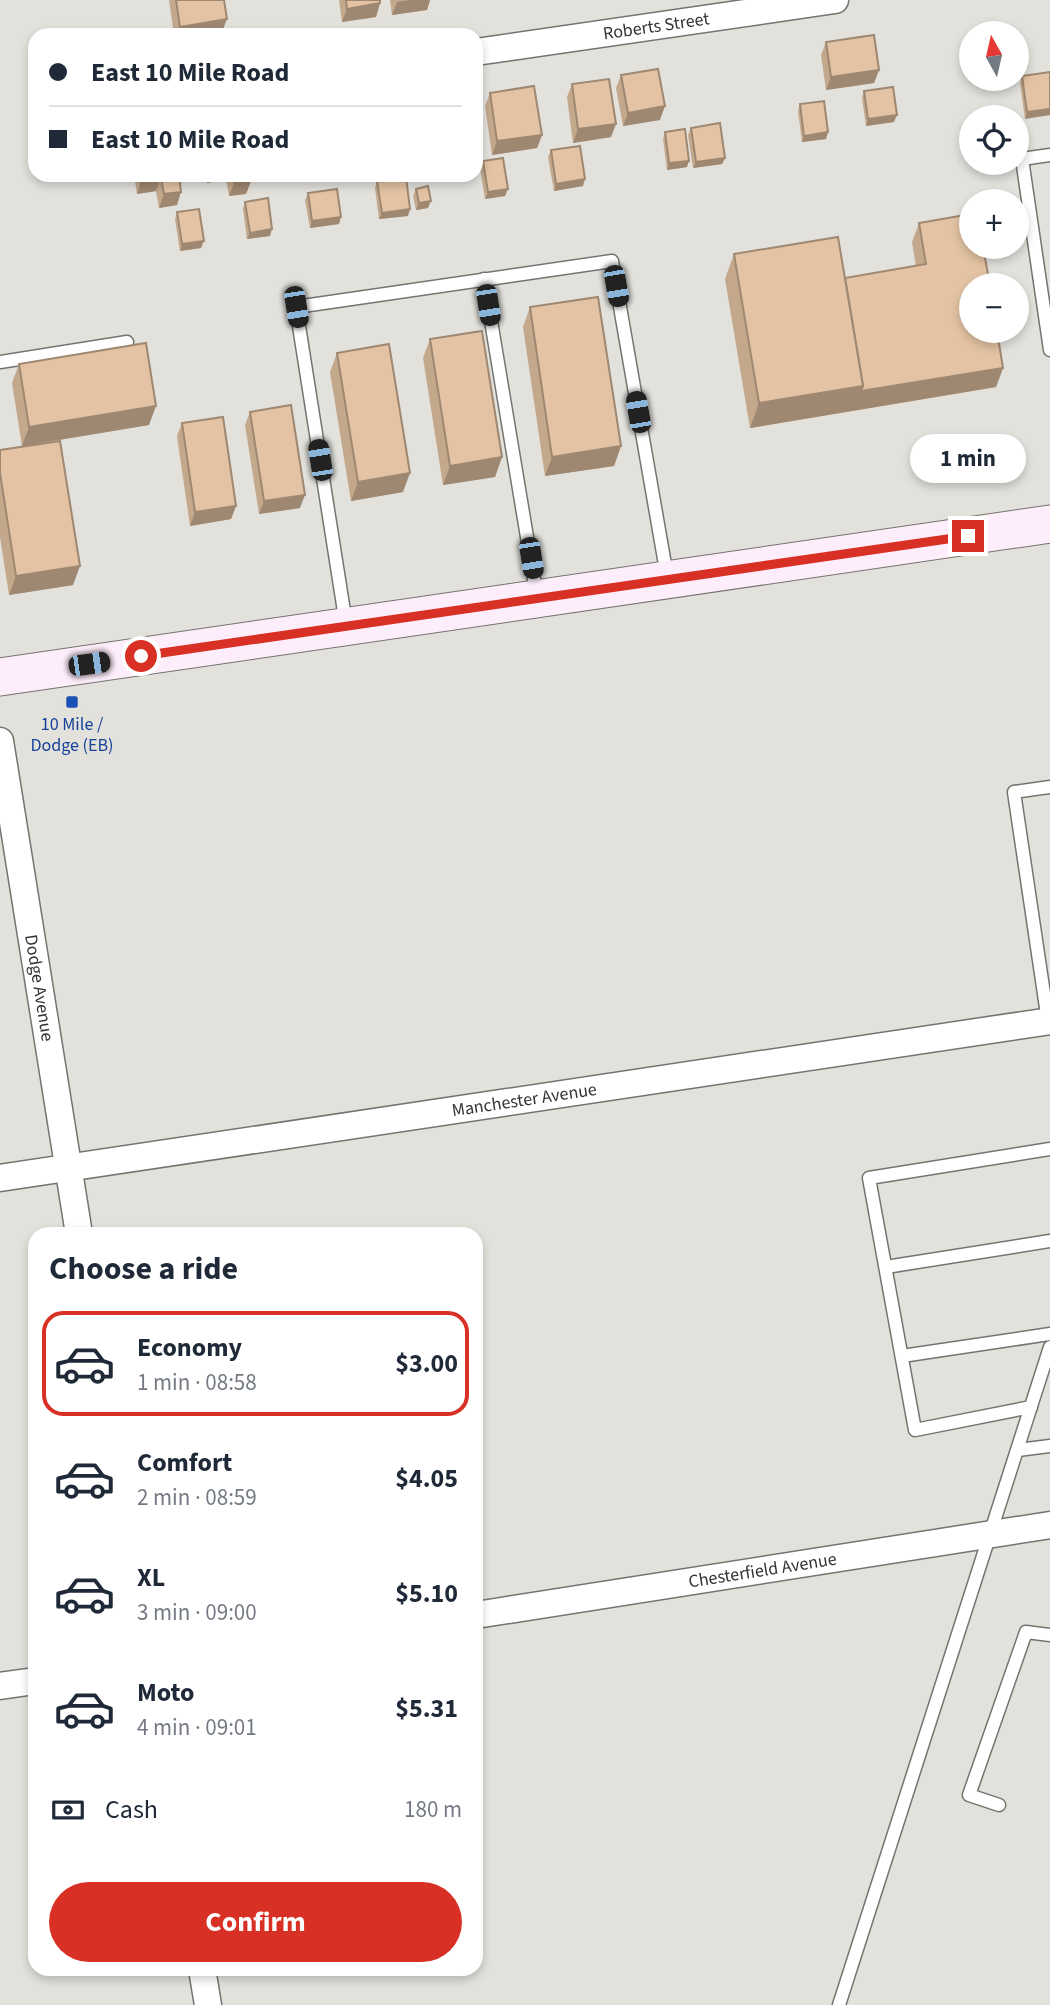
<!DOCTYPE html>
<html lang="en">
<head>
<meta charset="utf-8">
<style>
	:root { --surface:#fff; --page:#f6f6f7; --text:#1f2937; --muted:#747a83; --line:#e0e1e3; --accent:#d93025 }
	body { margin:0; font-family:"Source Sans 3",sans-serif; background:var(--page); color:var(--text); height:100vh; display:flex; flex-direction:column; font-size:26px; white-space:nowrap }
	* { box-sizing:border-box; margin:0 }
	p { font-size:23px; color:var(--muted) }
	.icon { flex:none; width:38px; height:38px; fill:none; stroke:currentColor; stroke-width:2; stroke-linecap:round; stroke-linejoin:round }
	.map { position:relative; flex:1; overflow:hidden }
	.panel { position:absolute; left:28px; top:1227px; width:455px; height:749px; display:flex; flex-direction:column; background:var(--surface); border-radius:21px; box-shadow:0 4px 10px #0003 }
	.panel>* { flex:none }
	.hud { position:absolute; left:28px; top:28px; width:455px; height:154px; border-radius:21px; box-shadow:0 4px 10px #0003; display:grid; align-content:center; height:154px; padding:0 21px; background:var(--surface) }
	.needle { width:46px; rotate:352deg }
	.fabs { position:absolute; left:959px; top:21px; display:grid; gap:14px }
	.fabs a { display:grid; place-items:center; width:70px; height:70px; border-radius:50%; background:var(--surface); box-shadow:0 4px 10px #0003; font-size:35px }
	.end { position:absolute; width:32px; height:32px; margin:-16px; border:9px solid #d93025; background:#fff; box-shadow:0 0 0 4px #fff }
	.from { border-radius:50% }
	.bubble { position:absolute; height:49px; border-radius:24px; background:var(--surface); box-shadow:0 4px 10px #0003; font-size:23px; font-weight:700; line-height:49px; text-align:center }
	.car { position:absolute; width:21px; height:42px; margin:-21px -10px; border-radius:9px; box-shadow:0 0 5px 2px #0007; background:linear-gradient(#222 24%,#8ab4d8 0 40%,#222 0 76%,#8ab4d8 0 86%,#222 0) }
	.hud b { display:flex; align-items:center; gap:24px; height:66px; font-size:26px }
	.hud b+b { border-top:2px solid var(--line) }
	.hud i { width:18px; height:18px; background:var(--text) }
	ul { padding:0; list-style:none }
	li { display:flex; align-items:center; gap:21px; height:105px; margin:0 14px 10px; padding:0 7px; border:4px solid transparent; border-radius:21px }
	li div { flex:1 }
	li b { display:block; font-size:26px }
	li em { font-style:normal; font-weight:700 }
	li.active { border-color:var(--accent) }
	li>.icon { width:63px; height:63px; stroke-width:1.5 }
	h2 { padding:0 21px; font-size:32px; line-height:84px }
	.pay { display:flex; align-items:center; gap:18px; height:77px; padding:0 21px; font-size:26px }
	.pay p { margin-inline-start:auto }
	.cta { display:flex; gap:14px; margin-top:auto; padding:14px 21px }
	.cta a { flex:1; height:80px; border-radius:42px; background:var(--accent); color:#fff; font-size:28px; font-weight:700; line-height:80px; text-align:center }
	.map>svg:first-child { display:block }
	.lines { fill:none; stroke-linecap:round; stroke-linejoin:round }
	.service-casing { stroke:#74746f; stroke-width:15 }
	.minor-casing { stroke:#74746f; stroke-width:29 }
	.secondary-casing { stroke:#74746f; stroke-width:39 }
	.service { stroke:#fff; stroke-width:12 }
	.minor { stroke:#fff; stroke-width:26 }
	.secondary { stroke:#feedfa; stroke-width:37 }
	.wall { fill:#c3a88c }
	.shaded-wall { fill:#9f8872 }
	.building { fill:#e3c3a3; stroke:#9f8872; stroke-width:2 }
	.route { stroke:#d93025; stroke-width:9 }
	.transit-dot { fill:#1a4fb4; stroke:#e2e1dc; stroke-width:2.5 }
	.labels { text-anchor:middle; dominant-baseline:central; stroke-width:5; stroke-linejoin:round; paint-order:stroke }
	.street-label { font-size:18px; fill:#343432; stroke:#e2e1dc }
	.transit-label { font-size:18px; fill:#164399; stroke:#e2e1dc }
</style>
</head>
<body>
<div class="map">
<svg width="1050" height="2005" viewBox="0 0 1050 2005">
	<rect width="100%" height="100%" fill="#e2e1dc"/>
	<g class="lines">
		<g class="service-casing">
			<g id="service">
				<path d="M1050 155 1022 159 1050 350"/>
				<path d="M484 279 537 597"/>
				<path d="M0 362 127 342"/>
				<path d="M346 624 296 307 612 261 667 576"/>
				<path d="M1048 1021 1014 792 1050 787"/>
				<path d="M886 1267 1050 1241"/>
				<path d="M902 1356 1050 1334"/>
				<path d="M1031 1407 915 1430 869 1178 1050 1149"/>
				<path d="M1018 1450 1050 1446"/>
				<path d="M999 1805 969 1795 1026 1632 1050 1635"/>
				<path d="M839 2005 1050 1347"/>
			</g>
		</g>
		<g class="minor-casing">
			<g id="minor">
				<path id="s1" d="M476 52 835 0"/>
				<path id="s2" d="M0 741 79 1234"/>
				<path id="s3" d="M0 1178 1050 1021"/>
				<path id="s4" d="M476 1615 1050 1525"/>
				<path d="M0 1686 35 1681"/>
				<path d="M202 1969 208 2005"/>
			</g>
		</g>
		<g class="secondary-casing">
			<path id="secondary" d="M0 677 1050 524"/>
		</g>
		<use href="#service" class="service"/>
		<use href="#minor" class="minor"/>
		<use href="#secondary" class="secondary"/>
	</g>
	<g class="wall">
		<path d="M169 0H224L222 32 207 35H174Z"/>
		<path d="M339 0H380V3L376 17 342 22Z"/>
		<path d="M390 0H430L427 10 392 15Z"/>
		<path d="M826 42 879 70 874 83 826 90 821 55Z"/>
		<path d="M1050 72 1025 119 1020 83 1022 76Z"/>
		<path d="M621 75 660 120 623 126 616 88Z"/>
		<path d="M572 84 611 137 573 143 567 97Z"/>
		<path d="M864 91 894 122 866 126 862 98Z"/>
		<path d="M490 93 542 135 537 148 492 155 485 106Z"/>
		<path d="M800 104 826 139 802 142 798 111Z"/>
		<path d="M691 128 725 158 722 164 693 168 688 135Z"/>
		<path d="M665 132 687 167 667 170 663 139Z"/>
		<path d="M551 150 583 186 554 191 548 157Z"/>
		<path d="M483 161 505 196 485 199 480 168Z"/>
		<path d="M134 175H179L177 205 159 208 156 191 137 194Z"/>
		<path d="M205 175H250L251 181 246 194 229 196 226 179 207 183Z"/>
		<path d="M377 181 408 216 379 219 375 188Z"/>
		<path d="M416 189 428 208 416 210 413 196Z"/>
		<path d="M308 193 339 224 310 228 305 200Z"/>
		<path d="M245 202 270 236 247 239 243 209Z"/>
		<path d="M177 212 201 248 180 251 175 219Z"/>
		<path d="M919 223 1003 368 996 387 750 428 725 279 734 254 845 278 916 266 912 242Z"/>
		<path d="M530 307 621 446 614 466 545 476 523 327Z"/>
		<path d="M430 339 502 457 495 477 443 485 423 358Z"/>
		<path d="M337 353 403 492 351 501 330 372Z"/>
		<path d="M19 364 149 425 22 446 12 383Z"/>
		<path d="M250 412 300 508 259 514 245 425Z"/>
		<path d="M182 423 236 506 231 519 190 526 177 436Z"/>
		<path d="M0 450 73 585 9 595 0 537Z"/>
	</g>
	<g class="shaded-wall">
		<path d="M410 0H430L427 10 392 15 397 2Z"/>
		<path d="M380 3 376 17 342 22 347 9Z"/>
		<path d="M227 19 222 32 207 35H177L180 27Z"/>
		<path d="M879 70 874 83 826 90 831 77Z"/>
		<path d="M665 106 660 120 623 126 628 113Z"/>
		<path d="M1050 109V115L1025 119 1027 112Z"/>
		<path d="M897 115 894 122 866 126 868 119Z"/>
		<path d="M616 124 611 137 573 143 578 129Z"/>
		<path d="M828 132 826 139 802 142 804 136Z"/>
		<path d="M542 135 537 148 492 155 497 141Z"/>
		<path d="M725 158 722 164 693 168 696 162Z"/>
		<path d="M689 161 687 167 667 170 669 163Z"/>
		<path d="M209 175H228L226 179 207 183Z"/>
		<path d="M290 175H313L288 179Z"/>
		<path d="M413 175H438V177L411 181Z"/>
		<path d="M161 178 156 191 137 194 141 181Z"/>
		<path d="M585 179 583 186 554 191 556 184Z"/>
		<path d="M251 181 246 194 229 196 234 183Z"/>
		<path d="M508 189 505 196 485 199 488 192Z"/>
		<path d="M181 192 177 205 159 208 164 194Z"/>
		<path d="M431 201 428 208 416 210 419 203Z"/>
		<path d="M410 209 408 216 379 219 382 213Z"/>
		<path d="M341 217 339 224 310 228 312 221Z"/>
		<path d="M272 229 270 236 247 239 250 233Z"/>
		<path d="M204 241 201 248 180 251 182 244Z"/>
		<path d="M1003 368 996 387 750 428 759 403 863 386Z"/>
		<path d="M156 406 149 425 22 446 29 427Z"/>
		<path d="M621 446 614 466 545 476 552 457Z"/>
		<path d="M502 457 495 477 443 485 450 466Z"/>
		<path d="M410 473 403 492 351 501 358 482Z"/>
		<path d="M305 495 300 508 259 514 264 501Z"/>
		<path d="M236 506 231 519 190 526 195 512Z"/>
		<path d="M80 566 73 585 9 595 16 576Z"/>
	</g>
	<g class="building">
		<path d="M176 0H224L227 19 180 27Z"/>
		<path d="M346 0H380V3L347 9Z"/>
		<path d="M874 35 879 70 831 77 826 42Z"/>
		<path d="M658 69 665 106 628 113 621 75Z"/>
		<path d="M1050 72V109L1027 112 1022 76Z"/>
		<path d="M609 79 616 124 578 129 572 84Z"/>
		<path d="M534 86 542 135 497 141 490 93Z"/>
		<path d="M893 87 897 115 868 119 864 91Z"/>
		<path d="M824 101 828 132 804 136 800 104Z"/>
		<path d="M720 123 725 158 696 162 691 128Z"/>
		<path d="M685 129 689 161 669 163 665 132Z"/>
		<path d="M580 146 585 179 556 184 551 150Z"/>
		<path d="M503 158 508 189 488 192 483 161Z"/>
		<path d="M140 175H179L181 192 164 194 161 178 141 181Z"/>
		<path d="M233 175H250L251 181 234 183Z"/>
		<path d="M406 177 410 209 382 213 377 181Z"/>
		<path d="M428 186 431 201 419 203 416 189Z"/>
		<path d="M337 189 341 217 312 221 308 193Z"/>
		<path d="M268 198 272 229 250 233 245 202Z"/>
		<path d="M199 209 204 241 182 244 177 212Z"/>
		<path d="M971 214V247H983L990 285H971V331H997L1003 368 861 391 863 386 845 278 926 264 919 223Z"/>
		<path d="M838 237 863 386 759 403 734 254Z"/>
		<path d="M598 297 621 446 552 457 530 307Z"/>
		<path d="M482 331 502 457 450 466 430 339Z"/>
		<path d="M146 343 156 406 29 427 19 364Z"/>
		<path d="M389 344 410 473 358 482 337 353Z"/>
		<path d="M291 405 305 495 264 501 250 412Z"/>
		<path d="M223 417 236 506 195 512 182 423Z"/>
		<path d="M60 441 80 566 16 576 0 473V450Z"/>
	</g>
	<g class="lines">
		<path class="route" d="M141 656 968 536"/>
	</g>
	<rect class="transit-dot" x="65" y="695" width="14" height="14" rx="3.5"/>
	<g class="labels">
		<g class="street-label">
			<text stroke="none"><textPath href="#s1" startOffset="182">Roberts Street</textPath></text>
			<text stroke="none"><textPath href="#s2" startOffset="250">Dodge Avenue</textPath></text>
			<text stroke="none"><textPath href="#s3" startOffset="530">Manchester Avenue</textPath></text>
			<text stroke="none"><textPath href="#s4" startOffset="290">Chesterfield Avenue</textPath></text>
		</g>
		<g class="transit-label">
			<text x="72" y="724">10 Mile /<tspan x="72" dy="21">Dodge (EB)</tspan></text>
		</g>
	</g>
</svg>
<div class="fabs">
<a><svg class="needle" viewBox="-14 -14 28 28"><path d="M0-13l5 13h-10z" fill="#e53935"/><path d="M0 13l5-13h-10z" fill="#747a83"/></svg></a>
<a><svg class="icon" aria-label="locate" viewBox="0 0 24 24"><circle cx="12" cy="12" r="6"/><path d="M12 2v4M12 18v4M2 12h4M18 12h4"/></svg></a>
<a>+</a>
<a>−</a>
</div>
<i class="end from" style="left:141px;top:656px"></i>
<i class="end" style="left:968px;top:536px"></i>
<div class="bubble" style="left:910px;top:434px;width:116px">1 min</div>
<i class="car" style="left:616px;top:286px;rotate:170deg"></i>
<i class="car" style="left:488px;top:305px;rotate:171deg"></i>
<i class="car" style="left:296px;top:307px;rotate:171deg"></i>
<i class="car" style="left:638px;top:412px;rotate:350deg"></i>
<i class="car" style="left:320px;top:460px;rotate:351deg"></i>
<i class="car" style="left:531px;top:558px;rotate:171deg"></i>
<i class="car" style="left:89px;top:664px;rotate:82deg"></i>
<div class="hud">
<b><i class="from"></i>East 10 Mile Road</b>
<b><i></i>East 10 Mile Road</b>
</div>
<section class="panel">
<h2>Choose a ride</h2>
<ul>
<li class="active"><svg class="icon" aria-label="car" viewBox="0 0 24 24"><path d="M5 17H2v-5l4-1 3-4h7l3 4 3 1v5h-3M9 17h6M6 11h13"/><circle cx="7" cy="17" r="2"/><circle cx="17" cy="17" r="2"/></svg><div><b>Economy</b><p>1 min · 08:58</p></div><em>$3.00</em></li>
<li><svg class="icon" aria-label="car" viewBox="0 0 24 24"><path d="M5 17H2v-5l4-1 3-4h7l3 4 3 1v5h-3M9 17h6M6 11h13"/><circle cx="7" cy="17" r="2"/><circle cx="17" cy="17" r="2"/></svg><div><b>Comfort</b><p>2 min · 08:59</p></div><em>$4.05</em></li>
<li><svg class="icon" aria-label="car" viewBox="0 0 24 24"><path d="M5 17H2v-5l4-1 3-4h7l3 4 3 1v5h-3M9 17h6M6 11h13"/><circle cx="7" cy="17" r="2"/><circle cx="17" cy="17" r="2"/></svg><div><b>XL</b><p>3 min · 09:00</p></div><em>$5.10</em></li>
<li><svg class="icon" aria-label="car" viewBox="0 0 24 24"><path d="M5 17H2v-5l4-1 3-4h7l3 4 3 1v5h-3M9 17h6M6 11h13"/><circle cx="7" cy="17" r="2"/><circle cx="17" cy="17" r="2"/></svg><div><b>Moto</b><p>4 min · 09:01</p></div><em>$5.31</em></li>
</ul>
<div class="pay"><svg class="icon" aria-label="cash" viewBox="0 0 24 24"><path d="M3 7h18v10H3z"/><circle cx="12" cy="12" r="2"/></svg>Cash<p>180 m</p></div>
<div class="cta"><a>Confirm</a></div>
</section>
</div>
</body>
</html>
